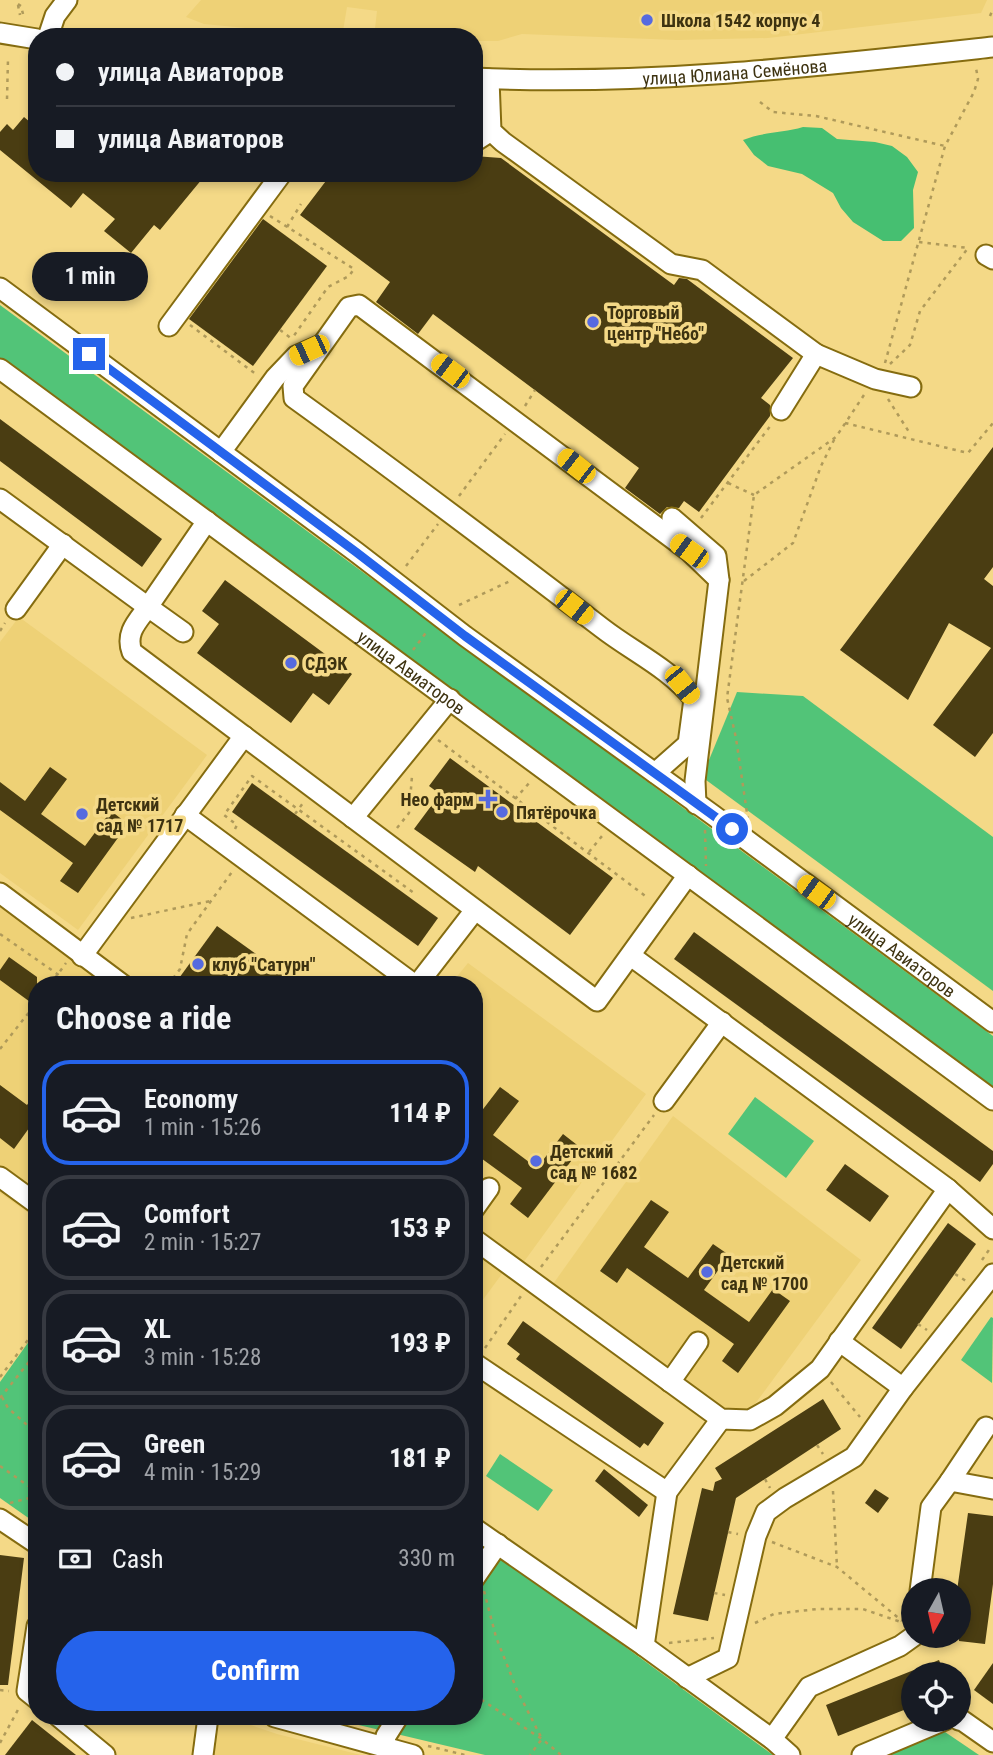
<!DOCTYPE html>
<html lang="en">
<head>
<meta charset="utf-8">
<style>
	:root { --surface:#171b24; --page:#20242c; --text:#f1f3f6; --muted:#9ea1a6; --line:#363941; --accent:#2563eb }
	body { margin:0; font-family:"Roboto Condensed",sans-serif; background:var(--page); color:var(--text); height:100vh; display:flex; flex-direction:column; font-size:26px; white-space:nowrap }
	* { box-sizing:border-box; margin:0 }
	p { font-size:23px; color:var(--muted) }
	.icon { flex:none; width:38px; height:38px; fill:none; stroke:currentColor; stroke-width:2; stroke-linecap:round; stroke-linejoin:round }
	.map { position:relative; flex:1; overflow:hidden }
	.drawer { position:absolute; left:28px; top:976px; width:455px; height:749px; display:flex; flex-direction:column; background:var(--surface); border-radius:28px; box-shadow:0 4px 10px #0003 }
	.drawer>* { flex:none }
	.banner { position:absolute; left:28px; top:28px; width:455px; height:154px; border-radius:28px; box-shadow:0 4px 10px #0003; display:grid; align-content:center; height:154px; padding:0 28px; background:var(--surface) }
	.needle { width:46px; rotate:188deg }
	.buttons { position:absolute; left:901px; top:1578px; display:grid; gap:14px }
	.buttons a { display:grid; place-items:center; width:70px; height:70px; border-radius:50%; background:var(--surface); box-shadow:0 4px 10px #0003; font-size:35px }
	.end { position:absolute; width:32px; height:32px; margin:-16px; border:9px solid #2563eb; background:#fff; box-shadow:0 0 0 4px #fff }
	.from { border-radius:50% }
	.bubble { position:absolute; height:49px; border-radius:24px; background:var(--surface); box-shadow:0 4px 10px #0003; font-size:23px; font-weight:700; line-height:49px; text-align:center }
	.car { position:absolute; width:21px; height:42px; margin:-21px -10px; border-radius:9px; box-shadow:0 0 5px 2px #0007; background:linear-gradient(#f5c518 24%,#345 0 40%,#f5c518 0 76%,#345 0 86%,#f5c518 0) }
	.banner b { display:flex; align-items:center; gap:24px; height:66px; font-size:26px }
	.banner b+b { border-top:2px solid var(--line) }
	.banner i { width:18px; height:18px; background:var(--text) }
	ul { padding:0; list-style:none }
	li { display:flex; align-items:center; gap:21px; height:105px; margin:0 14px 10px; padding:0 14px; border:4px solid var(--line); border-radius:28px }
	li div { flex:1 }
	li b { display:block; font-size:26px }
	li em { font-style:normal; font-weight:700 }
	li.selected { border-color:var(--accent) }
	li>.icon { width:63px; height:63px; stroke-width:1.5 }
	h2 { padding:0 28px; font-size:32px; line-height:84px }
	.pay { display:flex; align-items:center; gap:18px; height:77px; padding:0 28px; font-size:26px }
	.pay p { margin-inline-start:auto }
	.button { display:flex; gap:14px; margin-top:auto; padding:14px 28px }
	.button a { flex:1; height:80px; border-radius:42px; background:var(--accent); color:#fff; font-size:28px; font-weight:700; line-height:80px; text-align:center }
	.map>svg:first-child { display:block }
	.built { fill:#eed176 }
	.green { fill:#52c478 }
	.forest { fill:#46bf71 }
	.building { fill:#4a3d12 }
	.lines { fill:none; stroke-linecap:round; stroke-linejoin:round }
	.minor-casing { stroke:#856c10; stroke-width:23 }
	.path { stroke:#af9a5a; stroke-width:2.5; stroke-dasharray:3.5 5; stroke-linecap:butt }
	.minor { stroke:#fff; stroke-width:19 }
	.route { stroke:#2563eb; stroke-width:9 }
	.poi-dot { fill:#566ae0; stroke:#f4d987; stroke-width:2.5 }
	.labels { text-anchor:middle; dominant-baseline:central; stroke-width:7; stroke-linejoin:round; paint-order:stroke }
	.poi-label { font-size:18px; font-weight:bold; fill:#3d3210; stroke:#f4d987; text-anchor:start }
	.street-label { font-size:18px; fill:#3d3210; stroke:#f4d987 }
</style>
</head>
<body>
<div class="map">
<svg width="993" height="1755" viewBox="0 0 993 1755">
	<rect width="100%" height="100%" fill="#f4d987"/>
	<g class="built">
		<path d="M201 0H987L981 13 768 38 677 40 522 34 498 41H474V37H374L377 11 347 7 342 37 204 24 186 17Z"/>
		<path d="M19 617 207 755 78 930 0 873V642Z"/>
		<path d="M0 905 112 985H37V1219L0 1193Z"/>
		<path d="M468 963 646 1094 523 1263 474 1227V985H450Z"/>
		<path d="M673 1116 861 1260 752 1408 722 1409 579 1307 553 1284Z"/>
		<path d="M474 1250 504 1271 474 1312Z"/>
		<path d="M198 1717H227L277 1734 361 1755H192Z"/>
	</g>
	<g class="green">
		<path d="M0 305 993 1036V1089L0 358Z"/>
		<path d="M737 692 803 696 993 837V991L702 777Z"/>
		<path d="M755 1097 814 1141 786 1178 728 1134Z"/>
		<path d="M991 1317 993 1318 992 1383 961 1360Z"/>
		<path d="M37 1330V1524L0 1498V1382Z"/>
		<path d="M500 1454 553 1490 538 1511 486 1476Z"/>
		<path d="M474 1536 773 1755H485L325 1717H474Z"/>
		<path d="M945 1732 979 1755H884Z"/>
	</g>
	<path class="forest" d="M803 127 822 128 837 139 875 142 892 146 907 157 918 172 913 190 914 228 901 241H883L853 222 841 208 833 193 802 174 768 166 754 155 743 140C762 132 783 133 803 127Z"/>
	<g class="building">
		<path d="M24 117 37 128V173H207L160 230 154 225 131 253 104 231 115 219 83 193 71 208 0 150V132L7 124 13 130Z"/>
		<path d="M474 156 501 158 674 285 679 278 687 279 793 358 761 398 770 405V416L699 512 684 501 679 508 667 507 660 514 625 488 639 468 433 314 418 334 376 302 390 282 300 215 332 173H474Z"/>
		<path d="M263 219 327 266 253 366 189 319Z"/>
		<path d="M0 419 162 539 142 567 0 461Z"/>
		<path d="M993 447V567L984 579 993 586V733L975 757 933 725 991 648 949 623 908 700 840 650Z"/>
		<path d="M225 580 352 674 329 705 313 693 291 723 197 653 219 624 202 611Z"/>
		<path d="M450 758 613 878 570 935 478 866 475 872 414 829 440 794 429 786Z"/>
		<path d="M50 767 67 779 41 814 85 846 111 811 128 824 78 893 60 881 73 863 0 810V782L25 801Z"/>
		<path d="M252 783 438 918 418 946 232 812Z"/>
		<path d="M217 926 299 985H174Z"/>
		<path d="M694 932 993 1151V1164L980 1182 674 959Z"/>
		<path d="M9 957 37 977V1007L0 980V970Z"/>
		<path d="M0 1085 27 1105 37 1091V1117L14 1149 0 1138Z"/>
		<path d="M500 1087 519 1101 493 1135 537 1168 563 1134 581 1148 528 1218 510 1204 522 1188 474 1153V1121Z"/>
		<path d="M845 1164 889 1196 870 1222 826 1190Z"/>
		<path d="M651 1200 669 1212 644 1247 688 1278 713 1244 729 1255 704 1290 749 1322 773 1289 790 1301 738 1373 722 1361 734 1344 627 1268 617 1283 600 1271Z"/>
		<path d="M948 1223 976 1244 901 1349 872 1328Z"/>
		<path d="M523 1321 664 1423 648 1446 644 1443 640 1448 516 1359 520 1354 507 1344Z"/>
		<path d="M823 1399 841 1429 736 1498 708 1621 673 1614 702 1488 713 1491 715 1482 722 1479 715 1468Z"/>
		<path d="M604 1469 648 1505 639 1517 595 1481Z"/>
		<path d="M875 1489 889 1498 878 1513 865 1503Z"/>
		<path d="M968 1513 993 1516V1584L985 1644 959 1641V1591H957Z"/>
		<path d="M0 1555 24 1558 8 1685H0Z"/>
		<path d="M939 1660 945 1675H914V1706L838 1736 826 1705Z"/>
		<path d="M993 1663V1704L974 1690Z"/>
		<path d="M32 1720 76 1755H5Z"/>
	</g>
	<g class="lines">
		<g class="minor-casing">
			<g id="minor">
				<path d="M0 33 37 39"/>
				<path d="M48 37 55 16 67 0"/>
				<path id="s1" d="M474 78C648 86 821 66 993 47"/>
				<path d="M489 79 491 131 503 142 671 264 702 270 816 354 781 410"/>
				<path d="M474 142 491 131"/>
				<path d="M986 255 993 259"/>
				<path id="s2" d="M0 288 356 552 465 636 713 815 993 1022"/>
				<path d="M169 326 282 173"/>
				<path d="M816 354 875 379 911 387"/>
				<path id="s3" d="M0 369 993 1100"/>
				<path d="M221 452 275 378 296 356 321 345"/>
				<path d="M0 499 148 607 207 521"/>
				<path d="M672 518 716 556 719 580 695 781 696 804"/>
				<path d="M16 609 63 544"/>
				<path d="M183 632 148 607C137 622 125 633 132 652L597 1001 688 875"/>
				<path d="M655 773 688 744 694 699C669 668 633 652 602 628 500 550 398 473 294 398L293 386 349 307 359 305 689 551 719 580"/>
				<path d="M185 815 415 985"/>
				<path d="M353 818 450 699"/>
				<path d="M0 893 123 985"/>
				<path d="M82 956 244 736"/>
				<path d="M417 985 475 910"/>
				<path d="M664 1101 722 1022"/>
				<path d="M0 1177 37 1204"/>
				<path d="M948 1189 993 1229"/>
				<path d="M474 1209 489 1188"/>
				<path d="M474 1239 721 1419 750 1420 775 1406 820 1369 948 1189 631 956"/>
				<path d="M839 1341 903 1388 993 1274"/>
				<path d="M474 1363 667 1492 721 1419"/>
				<path d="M670 1382 698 1342"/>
				<path d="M950 1481 986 1427"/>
				<path d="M0 1519 37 1544"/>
				<path d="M474 1528 644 1646 667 1492"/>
				<path d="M474 1579 498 1544"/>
				<path d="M920 1591 931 1507 950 1481 993 1489"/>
				<path d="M37 1626 27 1691 37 1699"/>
				<path d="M644 1646 772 1739 790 1755"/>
				<path d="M687 1678 728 1658 756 1536 766 1512 785 1498 854 1457 903 1388"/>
				<path d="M59 1717 105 1755"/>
				<path d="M275 1717 413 1755"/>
				<path d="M959 1720 963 1721 993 1742"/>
				<path d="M772 1739 809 1687 900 1646 914 1636"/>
				<path d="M384 1748 386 1736 398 1717"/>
				<path d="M203 1755 208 1717"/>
				<path d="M862 1755 945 1720"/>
			</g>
		</g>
		<g class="path">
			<path d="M18 4 21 6 23 14"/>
			<path d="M18 5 20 15"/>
			<path d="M990 16 993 9"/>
			<path d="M7 99 8 59"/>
			<path d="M760 102 773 112 816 116 945 146"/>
			<path d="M270 216 354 269 349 276 328 287 293 337"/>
			<path d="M287 227 301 204"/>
			<path d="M919 242 968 248"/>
			<path d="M190 325 257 375"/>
			<path d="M280 330 292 339"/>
			<path d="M885 363 945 146 974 92 978 79 976 68"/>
			<path d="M890 364 910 345 920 311 968 248"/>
			<path d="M888 399 909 432"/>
			<path d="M525 406 535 390"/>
			<path d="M845 423 968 453 993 423"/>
			<path d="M728 483 754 495"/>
			<path d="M459 496 505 434"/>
			<path d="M701 518 771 425"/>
			<path d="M406 566 438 524"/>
			<path d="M744 581 793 543 821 466 835 438"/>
			<path d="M459 605 510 581"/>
			<path d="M0 631 5 623"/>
			<path d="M413 650 428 630"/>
			<path d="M438 740 648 898"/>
			<path d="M515 799 531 781"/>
			<path d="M295 814 303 803"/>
			<path d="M748 820 736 738 727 698 754 495 836 437 864 395"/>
			<path d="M397 828 409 813 412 776"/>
			<path d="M235 829 237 825 224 815 252 776 414 893"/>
			<path d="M705 830 706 866"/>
			<path d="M589 852 602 836"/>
			<path d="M131 918 210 901"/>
			<path d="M0 934 73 985"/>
			<path d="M50 985 66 963"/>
			<path d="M168 985 180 969 187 934 232 872"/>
			<path d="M0 1049 34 1006"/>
			<path d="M982 1260 991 1247"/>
			<path d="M541 1267 654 1115"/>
			<path d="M955 1274 966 1281"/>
			<path d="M918 1324 927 1330"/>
			<path d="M485 1348 521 1296"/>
			<path d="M0 1377 37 1328"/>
			<path d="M831 1382 860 1417"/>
			<path d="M2 1397 8 1408 37 1434"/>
			<path d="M0 1398 37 1352"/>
			<path d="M817 1445 823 1454"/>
			<path d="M0 1466 37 1492"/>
			<path d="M765 1479 770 1488"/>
			<path d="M833 1491 837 1567"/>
			<path d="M10 1503 37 1496"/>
			<path d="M728 1532 738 1534"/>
			<path d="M772 1542 837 1567 902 1621"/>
			<path d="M484 1591 496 1637 517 1690 542 1739 530 1755"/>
			<path d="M714 1593 725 1595"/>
			<path d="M755 1623 774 1614 817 1609H863L901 1622"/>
			<path d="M669 1643 714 1638"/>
			<path d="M0 1690 9 1691"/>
			<path d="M474 1695 542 1739 561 1755"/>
			<path d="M0 1743 20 1706"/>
			<path d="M428 1746 465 1755"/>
		</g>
		<use href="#minor" class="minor"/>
	</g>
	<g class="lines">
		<path class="route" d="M89 354 356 552 465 636 732 829"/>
	</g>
	<g class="poi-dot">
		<circle cx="647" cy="20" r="7"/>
		<circle cx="593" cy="322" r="7"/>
		<circle cx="291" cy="663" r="7"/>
		<path d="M484.5 788.5h7v7h7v7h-7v7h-7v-7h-7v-7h7z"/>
		<circle cx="502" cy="812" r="7"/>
		<circle cx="82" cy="814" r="7"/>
		<circle cx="198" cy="964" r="7"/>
		<circle cx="536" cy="1161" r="7"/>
		<circle cx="707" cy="1272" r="7"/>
	</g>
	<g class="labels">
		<g class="poi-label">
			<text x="661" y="20">Школа 1542 корпус 4</text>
			<text x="607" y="312">Торговый<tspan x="607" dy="21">центр "Небо"</tspan></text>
			<text x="305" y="663">СДЭК</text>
			<text x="474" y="799" text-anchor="end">Нео фарм</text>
			<text x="96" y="804">Детский<tspan x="96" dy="21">сад № 1717</tspan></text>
			<text x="516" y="812">Пятёрочка</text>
			<text x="212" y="964">клуб "Сатурн"</text>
			<text x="550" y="1151">Детский<tspan x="550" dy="21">сад № 1682</tspan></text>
			<text x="721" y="1262">Детский<tspan x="721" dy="21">сад № 1700</tspan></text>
		</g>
		<g class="street-label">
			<text stroke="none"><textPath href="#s1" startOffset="261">улица Юлиана Семёнова</textPath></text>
			<text stroke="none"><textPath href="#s3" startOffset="511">улица Авиаторов</textPath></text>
			<text stroke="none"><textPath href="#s2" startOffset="1122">улица Авиаторов</textPath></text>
		</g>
	</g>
</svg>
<div class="buttons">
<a><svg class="needle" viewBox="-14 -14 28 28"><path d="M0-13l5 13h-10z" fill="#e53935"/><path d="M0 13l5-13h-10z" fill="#9ea1a6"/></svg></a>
<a><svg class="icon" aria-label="locate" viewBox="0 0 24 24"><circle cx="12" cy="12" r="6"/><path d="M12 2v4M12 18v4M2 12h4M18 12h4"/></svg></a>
</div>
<i class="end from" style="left:732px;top:829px"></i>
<i class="end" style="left:89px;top:354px"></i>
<div class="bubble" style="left:32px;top:252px;width:116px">1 min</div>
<i class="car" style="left:309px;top:350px;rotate:245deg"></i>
<i class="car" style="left:450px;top:371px;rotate:307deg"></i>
<i class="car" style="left:576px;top:466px;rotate:308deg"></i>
<i class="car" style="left:689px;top:551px;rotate:306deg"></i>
<i class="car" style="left:574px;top:607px;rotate:128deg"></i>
<i class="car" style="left:682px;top:685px;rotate:141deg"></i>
<i class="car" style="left:816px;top:892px;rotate:306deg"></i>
<div class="banner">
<b><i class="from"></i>улица Авиаторов</b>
<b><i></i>улица Авиаторов</b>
</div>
<section class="drawer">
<h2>Choose a ride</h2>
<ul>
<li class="selected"><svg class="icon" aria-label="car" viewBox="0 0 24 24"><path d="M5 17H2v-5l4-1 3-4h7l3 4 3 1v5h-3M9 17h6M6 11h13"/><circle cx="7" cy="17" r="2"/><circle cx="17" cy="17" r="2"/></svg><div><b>Economy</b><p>1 min · 15:26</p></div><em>114 ₽</em></li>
<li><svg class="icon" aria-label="car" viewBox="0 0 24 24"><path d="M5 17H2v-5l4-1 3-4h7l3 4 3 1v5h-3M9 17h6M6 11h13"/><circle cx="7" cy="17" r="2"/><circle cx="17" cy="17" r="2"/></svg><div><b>Comfort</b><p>2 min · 15:27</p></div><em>153 ₽</em></li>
<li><svg class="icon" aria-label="car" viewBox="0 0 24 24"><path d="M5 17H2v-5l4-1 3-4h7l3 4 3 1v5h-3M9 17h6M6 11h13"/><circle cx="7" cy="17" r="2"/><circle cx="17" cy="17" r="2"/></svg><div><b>XL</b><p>3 min · 15:28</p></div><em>193 ₽</em></li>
<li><svg class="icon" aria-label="car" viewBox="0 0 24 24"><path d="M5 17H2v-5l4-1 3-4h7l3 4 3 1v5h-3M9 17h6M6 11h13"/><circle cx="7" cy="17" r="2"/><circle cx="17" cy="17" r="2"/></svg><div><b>Green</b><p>4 min · 15:29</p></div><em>181 ₽</em></li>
</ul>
<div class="pay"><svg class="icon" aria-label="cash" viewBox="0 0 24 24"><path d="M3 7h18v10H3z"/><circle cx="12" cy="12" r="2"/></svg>Cash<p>330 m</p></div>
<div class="button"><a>Confirm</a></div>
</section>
</div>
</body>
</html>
